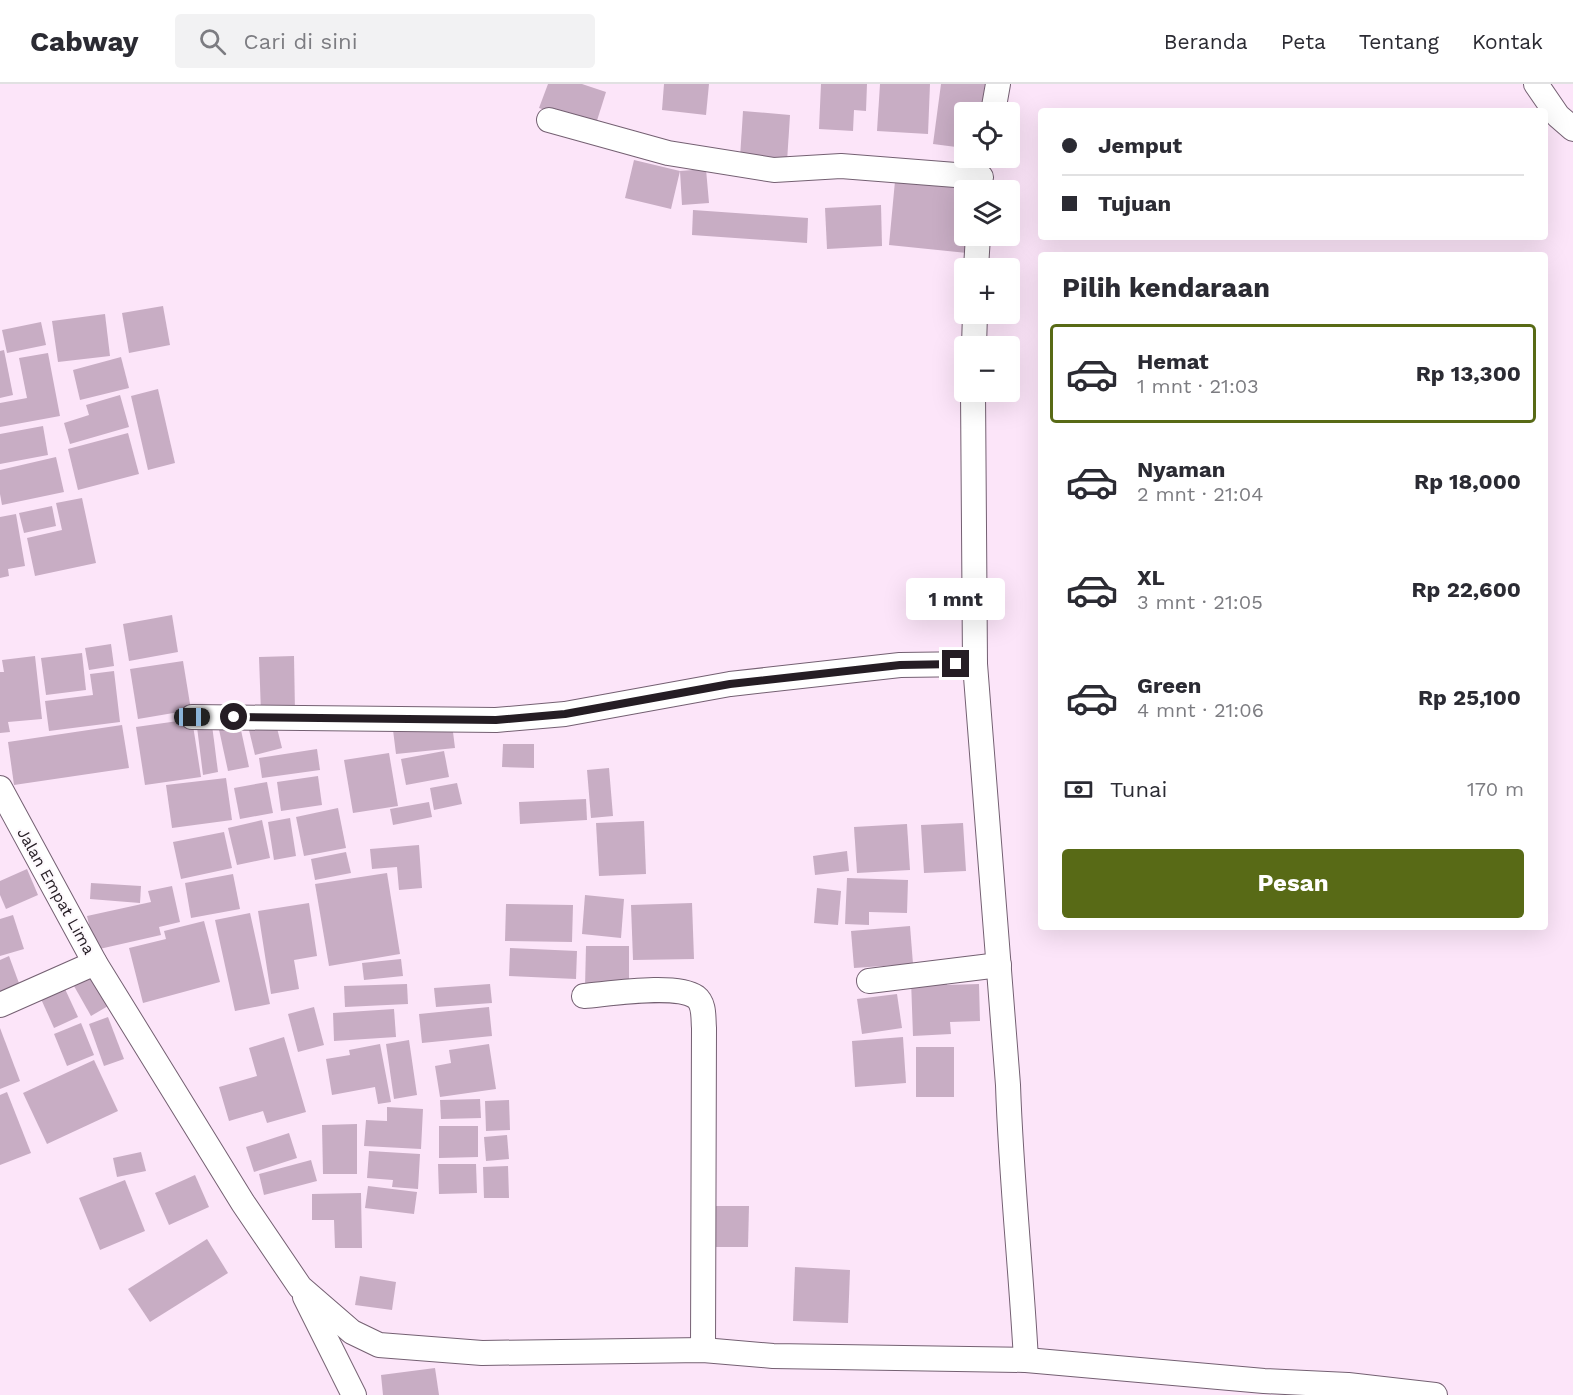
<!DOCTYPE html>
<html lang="id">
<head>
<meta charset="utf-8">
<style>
	:root { --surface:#fff; --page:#f2f2f3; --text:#2b2b33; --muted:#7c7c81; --line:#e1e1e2; --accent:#586a16 }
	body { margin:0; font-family:"Work Sans",sans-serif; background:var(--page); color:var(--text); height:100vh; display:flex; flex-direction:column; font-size:22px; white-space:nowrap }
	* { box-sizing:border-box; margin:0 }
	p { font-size:20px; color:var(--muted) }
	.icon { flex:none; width:33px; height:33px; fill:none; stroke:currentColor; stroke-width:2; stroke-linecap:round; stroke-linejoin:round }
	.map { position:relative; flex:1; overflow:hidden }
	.details { position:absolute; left:1038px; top:168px; width:510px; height:678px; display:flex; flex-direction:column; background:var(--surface); border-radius:6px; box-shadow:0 6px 24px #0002 }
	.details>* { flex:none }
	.hud { position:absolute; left:1038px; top:24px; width:510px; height:132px; border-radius:6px; box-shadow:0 6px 24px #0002; display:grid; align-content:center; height:132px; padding:0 24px; background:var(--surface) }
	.controls { position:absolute; left:954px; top:18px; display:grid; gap:12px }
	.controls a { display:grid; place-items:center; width:66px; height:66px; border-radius:6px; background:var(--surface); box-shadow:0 6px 24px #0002; font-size:30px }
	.end { position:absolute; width:27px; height:27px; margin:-14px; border:8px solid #251d24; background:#fff; box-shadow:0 0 0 3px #fff }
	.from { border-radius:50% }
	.bubble { position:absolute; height:42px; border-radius:6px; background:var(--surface); box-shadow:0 6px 24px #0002; font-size:20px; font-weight:700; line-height:42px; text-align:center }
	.car { position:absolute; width:18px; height:36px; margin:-18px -9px; border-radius:8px; box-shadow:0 0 4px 2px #0007; background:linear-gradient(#222 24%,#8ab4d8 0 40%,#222 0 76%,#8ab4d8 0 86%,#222 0) }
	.hud b { display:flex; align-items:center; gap:21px; height:57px; font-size:22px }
	.hud b+b { border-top:2px solid var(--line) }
	.hud i { width:15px; height:15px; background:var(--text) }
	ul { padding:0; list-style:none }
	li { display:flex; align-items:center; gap:18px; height:99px; margin:0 12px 9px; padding:0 12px; border:3px solid transparent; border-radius:6px }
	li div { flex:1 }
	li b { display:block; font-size:22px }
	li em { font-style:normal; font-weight:700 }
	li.on { border-color:var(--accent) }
	li>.icon { width:54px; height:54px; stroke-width:1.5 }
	h2 { padding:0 24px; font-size:27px; line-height:72px }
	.pay { display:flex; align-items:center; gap:15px; height:66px; padding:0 24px; font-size:22px }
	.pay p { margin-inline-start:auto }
	.action { display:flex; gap:12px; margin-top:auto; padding:12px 24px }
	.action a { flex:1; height:69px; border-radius:6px; background:var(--accent); color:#fff; font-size:24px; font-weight:700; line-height:69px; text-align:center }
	header { display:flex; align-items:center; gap:36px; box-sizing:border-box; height:84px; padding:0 30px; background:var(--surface); border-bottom:2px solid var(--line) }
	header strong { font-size:28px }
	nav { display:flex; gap:33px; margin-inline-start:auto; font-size:21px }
	.search { width:420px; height:54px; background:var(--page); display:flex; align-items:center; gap:15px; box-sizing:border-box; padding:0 21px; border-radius:6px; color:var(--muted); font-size:22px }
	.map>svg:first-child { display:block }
	.building { fill:#c8adc4 }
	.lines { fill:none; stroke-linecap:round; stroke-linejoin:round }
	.street-casing { stroke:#746072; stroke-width:26 }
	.street { stroke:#fff; stroke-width:24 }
	.route { stroke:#251d24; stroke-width:8 }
	.labels { text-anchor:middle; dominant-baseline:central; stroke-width:4.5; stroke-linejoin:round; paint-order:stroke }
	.street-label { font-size:16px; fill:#251d24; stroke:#fdf9fd }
</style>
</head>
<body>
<header>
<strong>Cabway</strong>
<div class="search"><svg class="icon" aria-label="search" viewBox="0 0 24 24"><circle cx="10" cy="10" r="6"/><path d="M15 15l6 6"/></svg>Cari di sini</div>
<nav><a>Beranda</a><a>Peta</a><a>Tentang</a><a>Kontak</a></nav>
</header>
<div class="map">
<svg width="1573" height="1311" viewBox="0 0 1573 1311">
	<rect width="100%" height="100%" fill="#fce5f9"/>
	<g class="building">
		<path d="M548 0H582L606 8 595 43 539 24Z"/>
		<path d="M664 0H709L706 31 662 26Z"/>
		<path d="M821 0H867L866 27 854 26 853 47 819 45Z"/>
		<path d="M880 0H930L928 50 877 47Z"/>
		<path d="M941 0H985L981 28H964V64L933 60Z"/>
		<path d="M743 27 790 31 787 78 740 74Z"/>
		<path d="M634 76 680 87 706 85 709 119 682 121 680 87 671 125 625 114Z"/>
		<path d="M895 97 973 104V106H964V152H969L967 169 889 161Z"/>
		<path d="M881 121 882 162 827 165 825 124Z"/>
		<path d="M693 126 808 134 807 159 692 151Z"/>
		<path d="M163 222 170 261 129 269 122 229Z"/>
		<path d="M105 230 110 272 58 278 52 237Z"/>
		<path d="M41 238 46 261 7 269 2 246Z"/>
		<path d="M4 266 13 311 0 314V267Z"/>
		<path d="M48 269 60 332 0 343V319L27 314 19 274Z"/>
		<path d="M121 273 129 304 80 316 73 286Z"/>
		<path d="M158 305 175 379 148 386 131 312Z"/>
		<path d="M120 311 129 343 70 360 64 339 89 331 86 321Z"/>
		<path d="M43 342 48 371 0 380V350Z"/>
		<path d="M128 349 139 390 78 406 68 365Z"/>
		<path d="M56 373 64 408 2 421 0 410V386Z"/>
		<path d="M82 414 96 479 35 492 27 454 62 446 56 419Z"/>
		<path d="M52 422 56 442 24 449 19 429Z"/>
		<path d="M16 430 25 482 8 485 9 492 0 494V433Z"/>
		<path d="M172 531 178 568 129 577 123 540Z"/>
		<path d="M111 560 114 582 89 586 85 564Z"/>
		<path d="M82 569 86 606 46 611 41 574Z"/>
		<path d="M35 572 42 635 8 638 10 648 0 649V588H4L2 576Z"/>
		<path d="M294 572 295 628 261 629 259 573Z"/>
		<path d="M183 577 191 626 138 635 130 585Z"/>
		<path d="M114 587 120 638 49 647 45 617 93 611 90 590Z"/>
		<path d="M192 635 201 693 145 701 136 643Z"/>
		<path d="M275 636 282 664 255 671 248 642Z"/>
		<path d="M239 637 249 683 228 687 218 641Z"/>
		<path d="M452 640 455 664 396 670 393 646Z"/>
		<path d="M122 641 129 684 14 701 8 658Z"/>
		<path d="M212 641 218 688 203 691 197 643Z"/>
		<path d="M503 660H534V684L502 683Z"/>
		<path d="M317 665 320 686 262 694 259 674Z"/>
		<path d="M444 667 449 693 406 701 401 675Z"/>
		<path d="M389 669 398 722 353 729 344 676Z"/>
		<path d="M609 684 613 732 591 734 587 686Z"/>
		<path d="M318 692 322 721 281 727 277 698Z"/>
		<path d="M226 694 232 736 172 744 166 701Z"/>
		<path d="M267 698 273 729 240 735 234 704Z"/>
		<path d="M457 699 462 720 434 726 430 704Z"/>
		<path d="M586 715 587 736 520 740 519 718Z"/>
		<path d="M429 718 432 733 393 741 390 725Z"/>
		<path d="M338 724 346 764 304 772 296 733Z"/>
		<path d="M290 734 296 772 274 776 268 738Z"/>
		<path d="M262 736 270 774 237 781 228 744Z"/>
		<path d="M644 737 646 790 599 792 596 739Z"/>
		<path d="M963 739 966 787 924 789 921 741Z"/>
		<path d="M907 740 910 786 857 789 854 743Z"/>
		<path d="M224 748 232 784 181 795 173 758Z"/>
		<path d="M419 761 422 804 399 806 397 783 372 785 370 765Z"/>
		<path d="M847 767 849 787 815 791 813 772Z"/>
		<path d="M346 768 351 789 315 796 311 775Z"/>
		<path d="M27 785 38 811 6 825 0 811V797Z"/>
		<path d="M387 789 400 870 329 882 315 800Z"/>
		<path d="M233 790 240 825 191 834 185 799Z"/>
		<path d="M847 794 908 796 907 829 869 828V841L845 840Z"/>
		<path d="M91 799 141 802 140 819 90 815Z"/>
		<path d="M172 802 180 838 159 843 161 851 95 866 87 832 151 818 148 807Z"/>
		<path d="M817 804 841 807 838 841 814 839Z"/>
		<path d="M585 811 624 815 621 854 582 850Z"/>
		<path d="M309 819 317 872 294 876 299 905 271 910 258 827Z"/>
		<path d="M692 819 694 875 633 876 631 821Z"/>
		<path d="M506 820 573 821 572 858 505 857Z"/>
		<path d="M250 829 270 920 235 927 215 836Z"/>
		<path d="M13 831 24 865 0 872V835Z"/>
		<path d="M204 837 220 898 143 919 129 864 166 855 164 847Z"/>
		<path d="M910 842 913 880 854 884 851 847Z"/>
		<path d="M586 862H629V903H585Z"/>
		<path d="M510 864 577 867 576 895 509 892Z"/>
		<path d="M9 872 20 902 0 910V876Z"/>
		<path d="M401 875 403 892 364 896 362 879Z"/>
		<path d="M91 893 108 922 91 932 74 902Z"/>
		<path d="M947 895V901L979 900 980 937 950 938 951 950 913 952 911 896Z"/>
		<path d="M407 900 408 920 345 923 344 902Z"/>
		<path d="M490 900 492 919 436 923 434 904Z"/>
		<path d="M65 905 78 933 54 944 41 915Z"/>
		<path d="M897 910 902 944 862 950 857 915Z"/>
		<path d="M314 923 324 961 298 968 288 930Z"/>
		<path d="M489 923 492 952 422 959 419 930Z"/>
		<path d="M394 925 396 953 334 957 333 929Z"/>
		<path d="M108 933 124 975 104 982 89 940Z"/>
		<path d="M81 939 94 971 67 982 54 950Z"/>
		<path d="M0 944 20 997 0 1005Z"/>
		<path d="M284 953 306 1028 267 1039 263 1027 229 1037 219 1003 257 992 249 964Z"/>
		<path d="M903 953 906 999 855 1003 852 957Z"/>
		<path d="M409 956 417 1011 394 1015 386 960Z"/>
		<path d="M380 960 391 1018 378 1020 375 1003 332 1011 326 975 350 971 349 966Z"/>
		<path d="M489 960 496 1005 440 1013 435 982 451 979 449 966Z"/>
		<rect x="916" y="963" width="38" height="50"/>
		<path d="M94 976 118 1027 47 1060 23 1009Z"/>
		<path d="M7 1008 31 1069 0 1081V1011Z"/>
		<path d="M480 1015 481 1034 441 1035 440 1016Z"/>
		<path d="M509 1016 510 1046 486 1047 485 1017Z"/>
		<path d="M387 1023 423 1025 421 1065 364 1062 366 1036 387 1037Z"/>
		<path d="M357 1040V1090H323L322 1041Z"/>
		<path d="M439 1042H478V1073L439 1074Z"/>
		<path d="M289 1049 297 1074 254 1088 246 1063Z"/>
		<path d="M507 1051 509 1075 486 1077 484 1053Z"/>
		<path d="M369 1067 420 1070 418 1105 392 1103 393 1096 367 1094Z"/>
		<path d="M141 1068 146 1087 117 1093 113 1074Z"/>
		<path d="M311 1076 317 1097 264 1111 259 1090Z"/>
		<path d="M438 1080H476L477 1109 439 1110Z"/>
		<path d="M508 1082 509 1114H484L483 1083Z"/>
		<path d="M195 1091 209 1123 169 1141 155 1109Z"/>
		<path d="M125 1096 145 1147 100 1166 79 1114Z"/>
		<path d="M368 1102 417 1108 414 1130 365 1124Z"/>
		<path d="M361 1109 362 1164H335L334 1136H312V1110Z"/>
		<path d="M710 1122H749L748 1163H710Z"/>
		<path d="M207 1155 228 1189 150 1238 128 1205Z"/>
		<path d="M795 1183 850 1186 848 1239 793 1237Z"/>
		<path d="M360 1192 396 1198 392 1226 355 1221Z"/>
		<path d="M435 1284 439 1311H383L381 1291Z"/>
	</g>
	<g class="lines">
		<g class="street-casing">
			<g id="street">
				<path d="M1536 0 1558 32 1573 45"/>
				<path d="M993 28 998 0"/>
				<path d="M549 36 668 69 774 86 841 82 981 93"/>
				<path d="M976 184 978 152"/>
				<path d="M974 262 975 230"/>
				<path d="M973 308 975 580 1008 1001C1011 1093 1021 1184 1026 1276"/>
				<path d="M192 633 496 636 565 630 730 600 900 581 975 580"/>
				<path d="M0 704 95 879 243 1119 300 1203 352 1248 379 1261 482 1269 703 1266 773 1272 1026 1276 1264 1297 1348 1301 1435 1311"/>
				<path d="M869 897 999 881"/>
				<path d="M584 912C609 910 676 899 696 913 705 920 703 934 704 944L703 1266"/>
				<path d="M0 921 95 879"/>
				<path d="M305 1213 354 1311"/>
			</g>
		</g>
		<use href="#street" class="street"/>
	</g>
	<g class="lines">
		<path class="route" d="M234 633 496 636 565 630 730 600 900 581 956 580"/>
	</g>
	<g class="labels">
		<g class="street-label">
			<text transform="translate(56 807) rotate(61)">Jalan Empat Lima</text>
		</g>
	</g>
</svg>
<div class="controls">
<a><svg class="icon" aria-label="locate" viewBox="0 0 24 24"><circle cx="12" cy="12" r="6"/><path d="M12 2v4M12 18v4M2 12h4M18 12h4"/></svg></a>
<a><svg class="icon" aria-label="layers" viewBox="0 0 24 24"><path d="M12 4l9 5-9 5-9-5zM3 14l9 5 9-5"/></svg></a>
<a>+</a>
<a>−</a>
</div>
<i class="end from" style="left:234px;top:633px"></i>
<i class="end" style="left:956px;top:580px"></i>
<div class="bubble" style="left:906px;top:494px;width:99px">1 mnt</div>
<i class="car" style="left:192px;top:633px;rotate:90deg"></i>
<div class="hud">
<b><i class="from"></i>Jemput</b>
<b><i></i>Tujuan</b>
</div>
<section class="details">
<h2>Pilih kendaraan</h2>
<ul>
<li class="on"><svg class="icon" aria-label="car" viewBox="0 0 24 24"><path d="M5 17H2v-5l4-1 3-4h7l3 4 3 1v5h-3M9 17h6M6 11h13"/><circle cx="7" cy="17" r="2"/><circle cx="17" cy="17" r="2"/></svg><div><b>Hemat</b><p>1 mnt · 21:03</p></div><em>Rp 13,300</em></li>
<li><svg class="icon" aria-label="car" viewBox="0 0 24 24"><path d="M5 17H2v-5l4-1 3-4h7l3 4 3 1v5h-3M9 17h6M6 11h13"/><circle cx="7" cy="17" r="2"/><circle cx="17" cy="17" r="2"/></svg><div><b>Nyaman</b><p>2 mnt · 21:04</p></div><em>Rp 18,000</em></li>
<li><svg class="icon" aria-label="car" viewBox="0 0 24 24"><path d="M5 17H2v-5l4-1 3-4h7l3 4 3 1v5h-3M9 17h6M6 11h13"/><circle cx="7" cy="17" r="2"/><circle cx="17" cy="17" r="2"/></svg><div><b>XL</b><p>3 mnt · 21:05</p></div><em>Rp 22,600</em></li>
<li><svg class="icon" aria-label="car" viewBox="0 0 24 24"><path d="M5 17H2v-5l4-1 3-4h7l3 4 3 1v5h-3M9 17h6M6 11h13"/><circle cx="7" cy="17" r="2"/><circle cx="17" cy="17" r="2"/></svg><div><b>Green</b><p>4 mnt · 21:06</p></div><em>Rp 25,100</em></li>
</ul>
<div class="pay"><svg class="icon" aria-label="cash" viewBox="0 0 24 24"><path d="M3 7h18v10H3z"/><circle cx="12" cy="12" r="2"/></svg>Tunai<p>170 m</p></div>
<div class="action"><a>Pesan</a></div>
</section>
</div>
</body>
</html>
